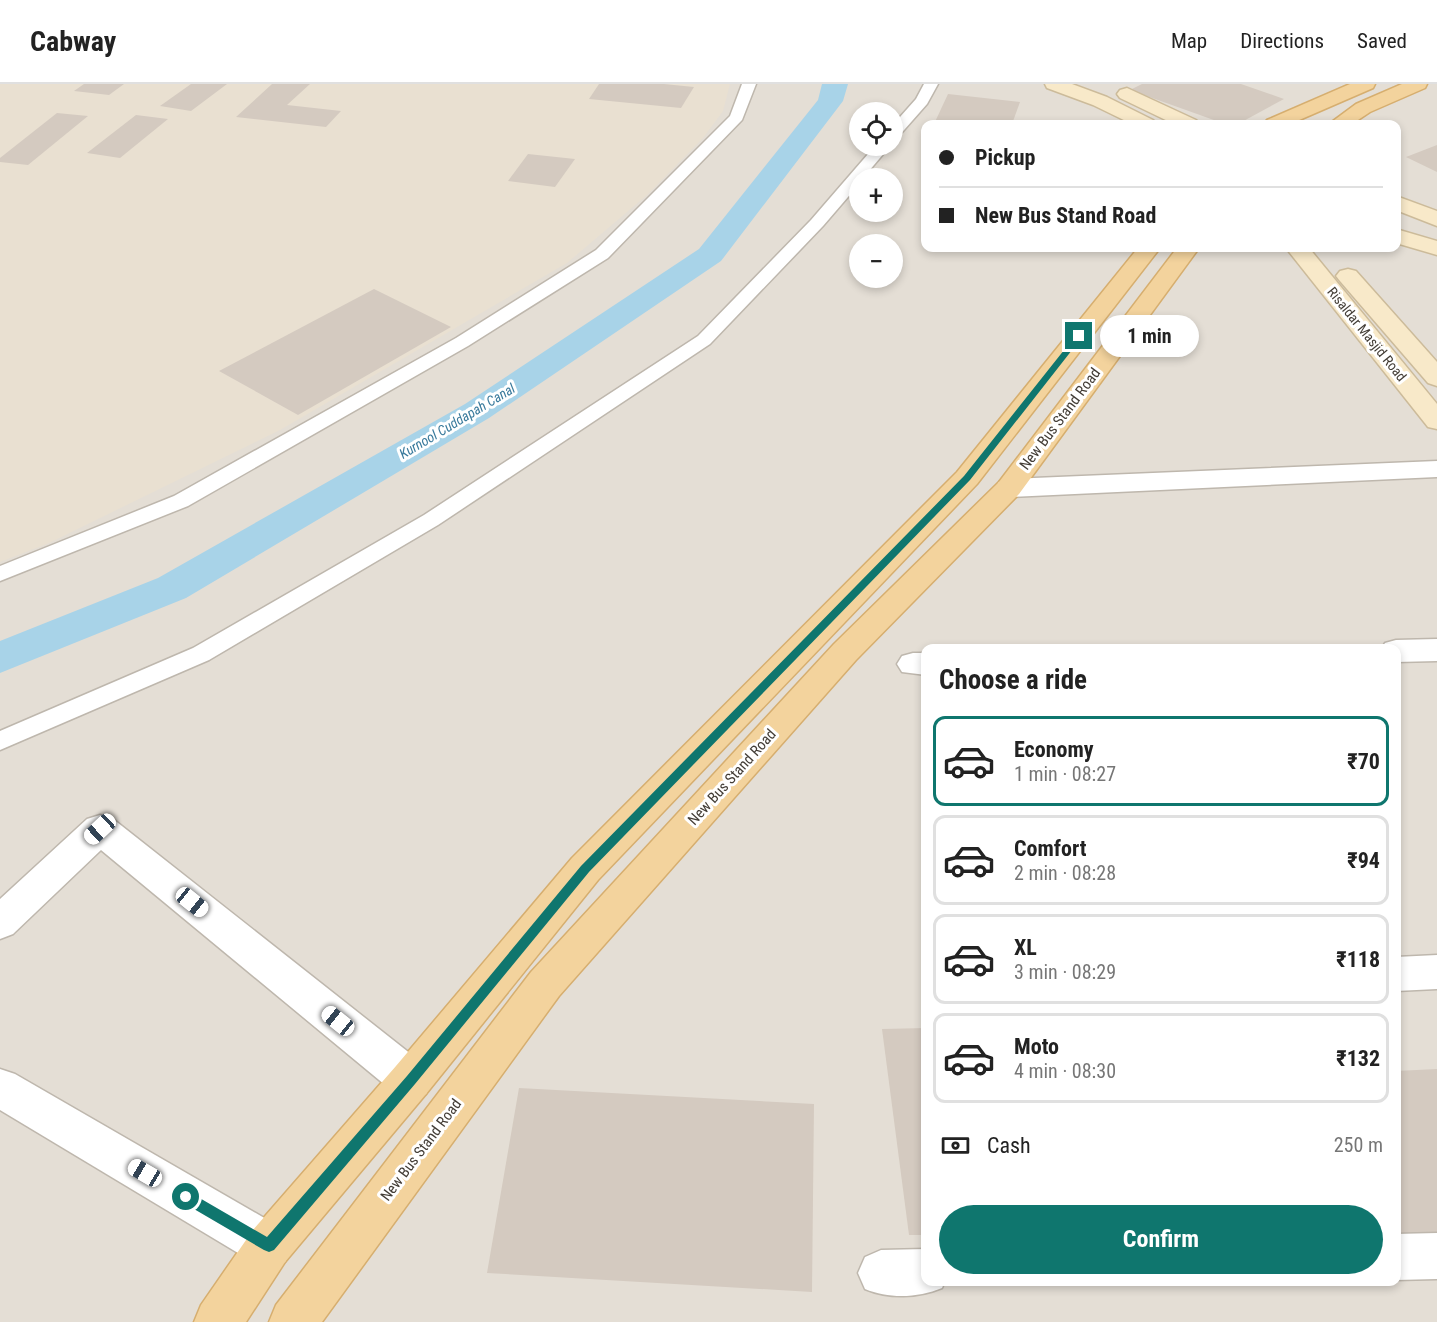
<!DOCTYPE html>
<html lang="en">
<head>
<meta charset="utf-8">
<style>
	:root { --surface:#fff; --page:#f2f2f2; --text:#222; --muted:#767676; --line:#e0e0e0; --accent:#0f766e }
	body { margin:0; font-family:"Roboto Condensed",sans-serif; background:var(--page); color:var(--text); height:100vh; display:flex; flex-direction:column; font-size:22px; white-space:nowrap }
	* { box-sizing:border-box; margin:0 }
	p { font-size:20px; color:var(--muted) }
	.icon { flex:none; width:33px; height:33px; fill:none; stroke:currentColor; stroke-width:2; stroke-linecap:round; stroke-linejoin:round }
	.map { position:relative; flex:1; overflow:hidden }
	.side { position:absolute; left:921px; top:560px; width:480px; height:642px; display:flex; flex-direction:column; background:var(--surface); border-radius:12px; box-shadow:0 3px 9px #0003 }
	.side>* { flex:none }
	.guide { position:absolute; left:921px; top:36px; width:480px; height:132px; border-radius:12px; box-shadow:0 3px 9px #0003; display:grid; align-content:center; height:132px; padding:0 18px; background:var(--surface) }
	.tools { position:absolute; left:849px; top:18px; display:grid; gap:12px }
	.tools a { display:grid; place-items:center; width:54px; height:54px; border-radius:50%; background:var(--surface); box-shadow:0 3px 9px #0003; font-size:30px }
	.end { position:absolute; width:27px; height:27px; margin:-14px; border:8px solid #0f766e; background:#fff; box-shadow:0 0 0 3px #fff }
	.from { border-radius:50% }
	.bubble { position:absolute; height:42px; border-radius:21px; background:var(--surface); box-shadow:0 3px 9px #0003; font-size:20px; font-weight:700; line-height:42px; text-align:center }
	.car { position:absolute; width:18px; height:36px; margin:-18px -9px; border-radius:8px; box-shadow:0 0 4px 2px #0007; background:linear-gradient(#fff 24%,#345 0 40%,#fff 0 76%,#345 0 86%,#fff 0) }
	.guide b { display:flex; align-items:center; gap:21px; height:57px; font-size:22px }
	.guide b+b { border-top:2px solid var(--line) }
	.guide i { width:15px; height:15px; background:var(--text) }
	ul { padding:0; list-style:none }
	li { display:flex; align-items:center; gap:18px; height:90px; margin:0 12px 9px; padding:0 6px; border:3px solid var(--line); border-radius:12px }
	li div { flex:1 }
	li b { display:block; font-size:22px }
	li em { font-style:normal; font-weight:700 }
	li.on { border-color:var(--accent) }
	li>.icon { width:54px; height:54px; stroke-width:1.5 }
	h2 { padding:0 18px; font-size:27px; line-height:72px }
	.pay { display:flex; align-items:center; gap:15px; height:66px; padding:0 18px; font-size:22px }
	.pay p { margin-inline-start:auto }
	.primary-button { display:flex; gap:12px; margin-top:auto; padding:12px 18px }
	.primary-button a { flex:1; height:69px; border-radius:36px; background:var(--accent); color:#fff; font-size:24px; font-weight:700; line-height:69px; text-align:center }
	header { display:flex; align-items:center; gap:36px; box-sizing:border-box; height:84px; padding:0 30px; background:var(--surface); border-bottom:2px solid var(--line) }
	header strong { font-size:28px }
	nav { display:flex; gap:33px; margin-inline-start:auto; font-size:21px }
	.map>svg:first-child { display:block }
	.residential { fill:#e4ded5; fill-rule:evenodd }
	.education { fill:#e9e0d1 }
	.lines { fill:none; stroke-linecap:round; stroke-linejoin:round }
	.canal { fill:#a8d3e8; fill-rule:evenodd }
	.building { fill:#d4cac0 }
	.lane-casing { stroke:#beb7ad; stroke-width:3 }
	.street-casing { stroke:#beb7ad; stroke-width:3 }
	.secondary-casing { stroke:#ccbb9a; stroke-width:3 }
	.primary-casing { stroke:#d6ae6f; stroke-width:3 }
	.lane { fill:#fff; fill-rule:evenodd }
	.street { fill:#fff; fill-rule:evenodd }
	.secondary { fill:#f8e9c9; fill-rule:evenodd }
	.primary { fill:#f3d39d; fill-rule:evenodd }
	.route { fill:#0f766e }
	.labels { text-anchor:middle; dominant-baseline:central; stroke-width:6; stroke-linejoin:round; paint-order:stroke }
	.far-street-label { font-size:14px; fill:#433d36; stroke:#fff }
	.far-water-label { font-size:14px; font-style:italic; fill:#397a9c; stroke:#fff }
	.street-label { font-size:15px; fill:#433d36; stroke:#fff }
</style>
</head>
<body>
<header>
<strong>Cabway</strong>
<nav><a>Map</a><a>Directions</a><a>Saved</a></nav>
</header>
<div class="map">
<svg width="1437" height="1238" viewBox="0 0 1437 1238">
	<rect width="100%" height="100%" fill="#f1ede6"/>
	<path class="residential" d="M0 0H1437V1238H0ZM860 28H892V62H860ZM926 40H1396V164H926ZM860 94H892V128H860ZM860 160H892V194H860ZM926 564H1396V1197H926Z"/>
	<path class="education" d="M0 0H730L723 27 703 54 647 111 567 179 280 346 49 459 0 478Z"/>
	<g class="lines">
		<path class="canal" d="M822 0H848L843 17 721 177 489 334 186 514 0 589V557L158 494 465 320 699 165 818 16Z"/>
	</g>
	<g class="building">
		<path d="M84 0H124L109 11 74 7Z"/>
		<path d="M191 0H227L191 27 160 22Z"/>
		<path d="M272 0H310L287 21 341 27 326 43 236 33Z"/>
		<path d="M599 0H664L694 3 681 24 589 15Z"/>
		<path d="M1142 0H1241L1284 15 1238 40H1225L1130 6Z"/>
		<path d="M948 10 1020 18 1012 40H934Z"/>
		<path d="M57 29 88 32 28 81 0 78V74Z"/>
		<path d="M136 31 168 35 120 74 87 69Z"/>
		<path d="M1437 61V88L1406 73Z"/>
		<path d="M528 70 575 75 555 103 508 97Z"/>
		<path d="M374 205 451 243 298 331 219 287Z"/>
		<path d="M926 944V1151H909L882 945Z"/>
		<path d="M1437 985V1156L1405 1158 1396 1137V987Z"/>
		<path d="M519 1004 814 1020 812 1208 487 1189Z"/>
	</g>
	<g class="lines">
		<g class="lane-casing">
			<g id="lane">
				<path d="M742 0H756L742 36 608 174 468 262 188 422 0 497V482L174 412 456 254 596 166 730 32Z"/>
				<path d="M924 0H938L927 20 897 54 892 55V42L916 15Z"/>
				<path d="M875 62H890L863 94H860V99L823 142 710 260 438 441 209 576 0 666V647L193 564 424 431 698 252 811 136Z"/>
			</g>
		</g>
		<g class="street-casing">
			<g id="street">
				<path d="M1437 377V393L1009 413 999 410 995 404 999 398 1009 395Z"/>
				<path d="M1437 555V577L1396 578V564H1382L1385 559 1396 556Z"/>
				<path d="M913 569H926V591L902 588 897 580 902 572Z"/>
				<path d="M100 731 113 735 426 982 432 996 426 1010 411 1015 396 1010 101 766 13 850 0 855V815L87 735Z"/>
				<path d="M1437 871V905L1396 907V873Z"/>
				<path d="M0 985 15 990 285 1146 292 1162 285 1178 269 1185 253 1178 0 1026Z"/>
				<path d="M1437 1149V1195L1396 1196V1150Z"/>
				<path d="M926 1165V1197H945L942 1204C918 1214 889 1215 865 1205L858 1189 865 1173 881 1166Z"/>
			</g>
		</g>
		<g class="secondary-casing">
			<g id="secondary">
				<path d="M1045 0H1072L1107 13 1153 36 1156 40H1132L1093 21 1047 4Z"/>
				<path d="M1127 4 1196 36 1199 40H1174L1120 14 1117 10 1120 6Z"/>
				<path d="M1396 112 1437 127V142L1396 126Z"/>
				<path d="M1396 145 1437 157V171L1396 159Z"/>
				<path d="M1286 164H1309L1437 320V345L1428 343Z"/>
				<path d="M1348 185 1356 187 1437 278V302L1428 299 1340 197 1336 192 1340 187Z"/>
			</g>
		</g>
		<g class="primary-casing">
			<g id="primary">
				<path d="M1350 0H1375L1373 4 1290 40H1264L1267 36Z"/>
				<path d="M1402 0H1427L1425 4 1370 28 1352 40H1329L1356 20Z"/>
				<path d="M1138 164H1160L977 400 598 796 426 1010 285 1178 246 1238H194L201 1221 253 1146 396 982 572 774 957 388Z"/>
				<path d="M1177 164H1199L1019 410 856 576 559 912 322 1238H269L276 1221 531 888 834 560 999 398Z"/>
			</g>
		</g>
		<use href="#lane" class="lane"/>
		<use href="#street" class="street"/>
		<use href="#secondary" class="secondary"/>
		<use href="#primary" class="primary"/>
	</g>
	<path class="route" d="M1076 251 1083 252 970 396 589 788 415 1000 274 1166 269 1168 264 1166 182 1118 180 1113 182 1109 186 1107 191 1109 267 1153 407 992 581 782 964 392Z"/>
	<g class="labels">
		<g class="far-street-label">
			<text transform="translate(1367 250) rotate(51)">Risaldar Masjid Road</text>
		</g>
		<g class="far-water-label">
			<text transform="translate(457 337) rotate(-31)">Kurnool Cuddapah Canal</text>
		</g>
		<g class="street-label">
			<text transform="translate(1060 335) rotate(-53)">New Bus Stand Road</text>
			<text transform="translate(732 693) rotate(-48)">New Bus Stand Road</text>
			<text transform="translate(421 1066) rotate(-53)">New Bus Stand Road</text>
		</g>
	</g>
</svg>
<div class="tools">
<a><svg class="icon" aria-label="locate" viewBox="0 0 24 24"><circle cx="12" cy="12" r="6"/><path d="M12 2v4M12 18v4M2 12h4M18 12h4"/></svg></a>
<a>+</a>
<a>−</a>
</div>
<i class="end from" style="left:186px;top:1113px"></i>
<i class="end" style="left:1079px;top:252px"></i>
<div class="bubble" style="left:1100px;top:231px;width:99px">1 min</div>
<i class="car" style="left:100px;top:745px;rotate:227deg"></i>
<i class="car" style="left:192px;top:818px;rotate:129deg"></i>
<i class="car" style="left:338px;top:937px;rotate:309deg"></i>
<i class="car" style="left:145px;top:1089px;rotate:300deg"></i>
<div class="guide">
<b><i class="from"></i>Pickup</b>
<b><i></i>New Bus Stand Road</b>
</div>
<section class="side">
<h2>Choose a ride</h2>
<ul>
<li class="on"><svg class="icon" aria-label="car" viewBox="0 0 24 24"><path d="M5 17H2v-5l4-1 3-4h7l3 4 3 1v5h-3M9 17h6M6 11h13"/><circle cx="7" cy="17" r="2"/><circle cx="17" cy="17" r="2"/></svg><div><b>Economy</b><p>1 min · 08:27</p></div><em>₹70</em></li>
<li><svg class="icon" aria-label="car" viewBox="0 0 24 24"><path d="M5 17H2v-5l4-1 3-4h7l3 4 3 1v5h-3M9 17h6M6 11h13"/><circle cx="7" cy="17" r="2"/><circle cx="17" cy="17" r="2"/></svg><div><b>Comfort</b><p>2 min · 08:28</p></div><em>₹94</em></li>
<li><svg class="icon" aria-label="car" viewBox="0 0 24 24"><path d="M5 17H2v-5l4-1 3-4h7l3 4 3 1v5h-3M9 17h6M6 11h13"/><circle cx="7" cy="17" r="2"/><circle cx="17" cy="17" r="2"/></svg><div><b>XL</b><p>3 min · 08:29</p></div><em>₹118</em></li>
<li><svg class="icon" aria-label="car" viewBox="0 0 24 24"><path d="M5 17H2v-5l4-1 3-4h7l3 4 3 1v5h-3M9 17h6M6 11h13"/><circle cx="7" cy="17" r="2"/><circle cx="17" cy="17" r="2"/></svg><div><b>Moto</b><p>4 min · 08:30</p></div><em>₹132</em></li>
</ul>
<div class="pay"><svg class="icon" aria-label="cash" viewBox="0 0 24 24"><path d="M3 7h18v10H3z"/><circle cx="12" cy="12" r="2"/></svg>Cash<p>250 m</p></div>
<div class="primary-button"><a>Confirm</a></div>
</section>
</div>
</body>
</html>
